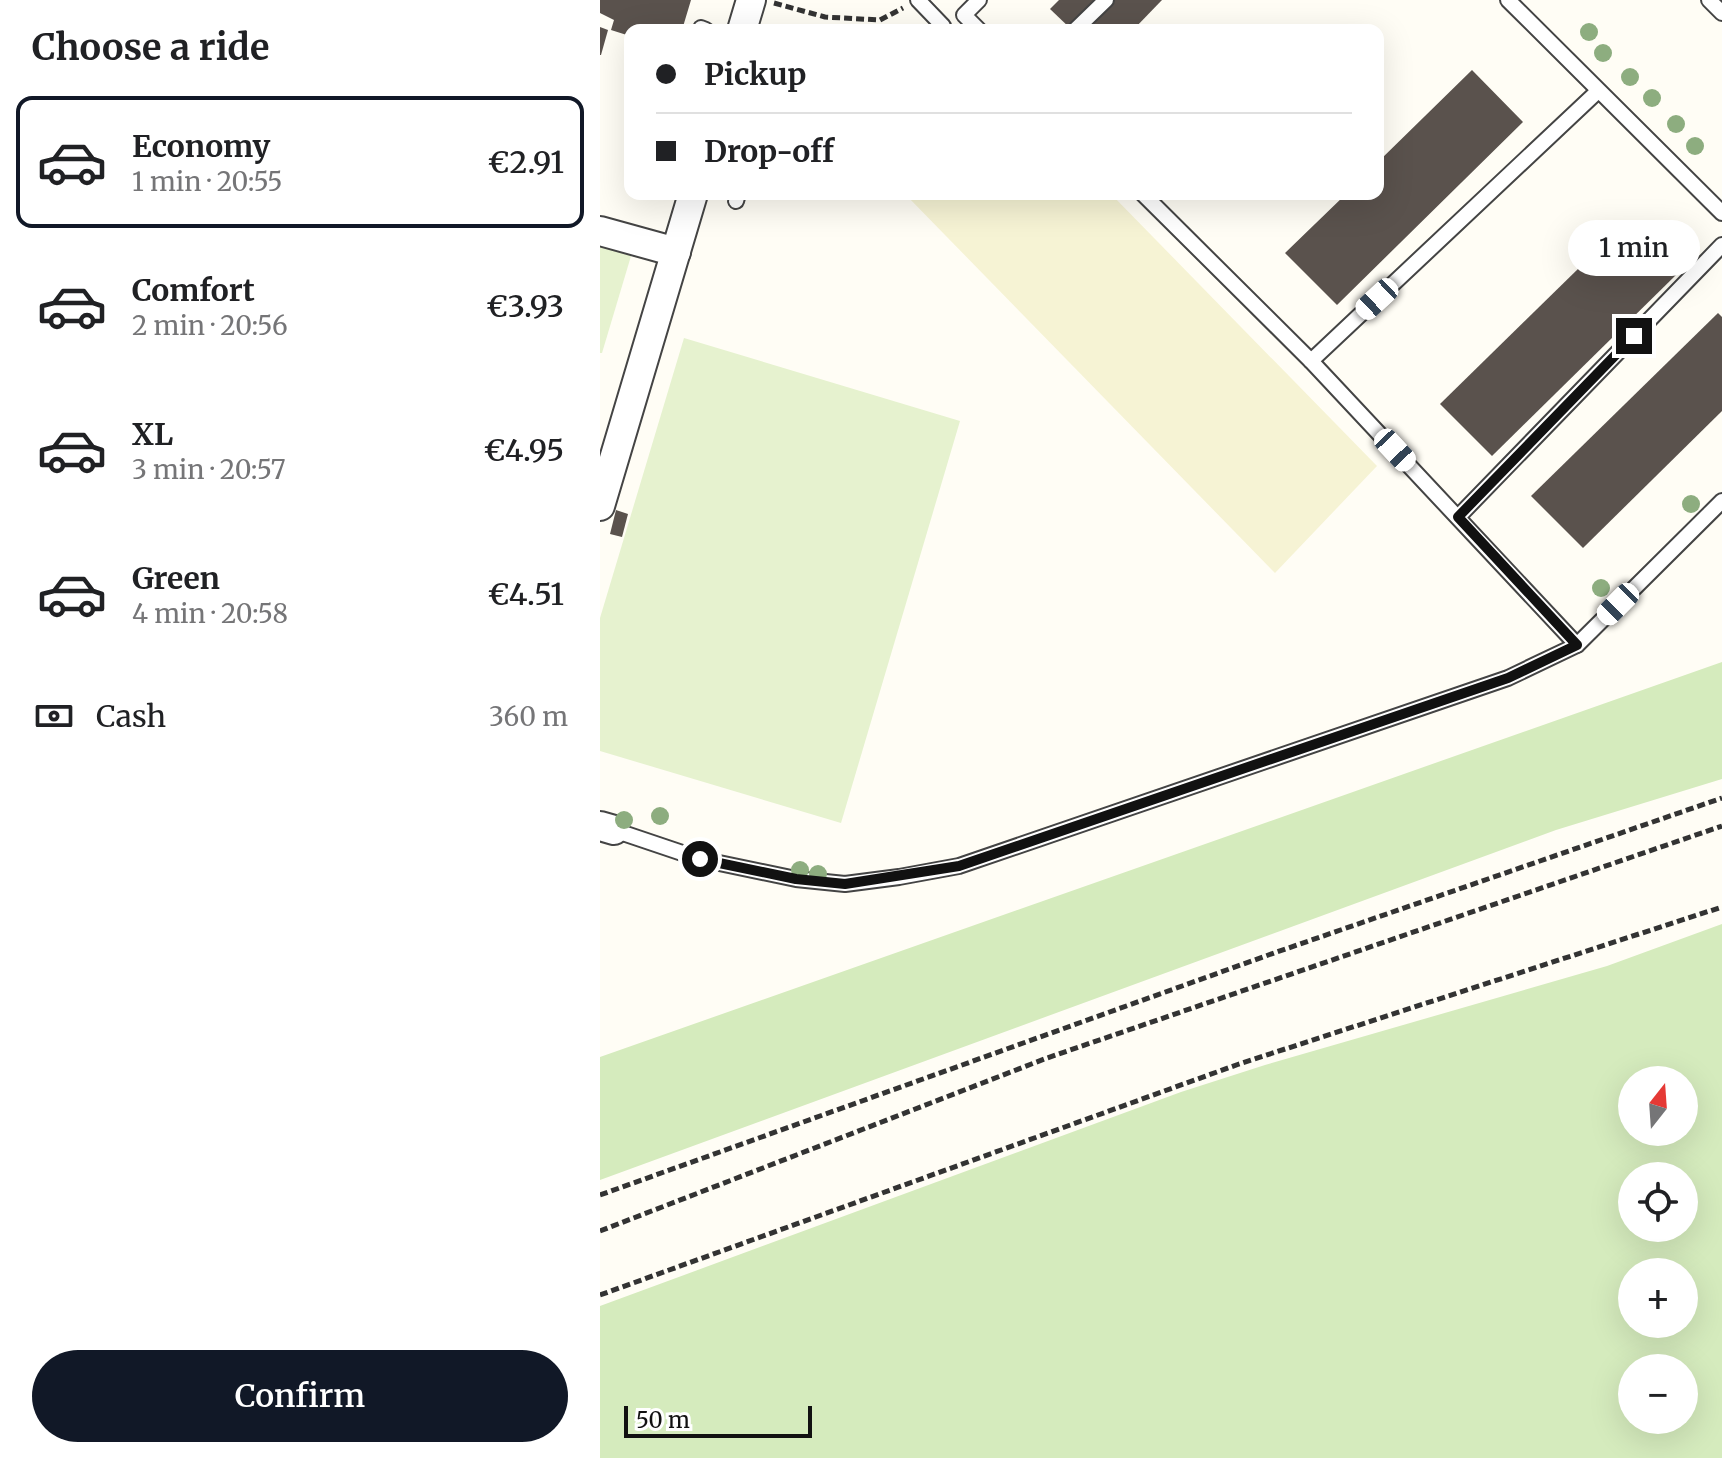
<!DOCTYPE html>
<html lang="en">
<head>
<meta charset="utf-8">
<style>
	:root { --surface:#fff; --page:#f6f6f6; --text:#202124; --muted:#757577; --line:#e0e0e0; --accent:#111827 }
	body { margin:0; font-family:Merriweather,serif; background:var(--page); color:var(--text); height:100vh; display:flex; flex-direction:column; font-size:30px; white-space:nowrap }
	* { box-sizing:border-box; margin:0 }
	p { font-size:26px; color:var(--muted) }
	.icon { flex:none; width:44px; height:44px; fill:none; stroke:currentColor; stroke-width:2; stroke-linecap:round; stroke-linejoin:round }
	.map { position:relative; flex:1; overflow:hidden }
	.details { display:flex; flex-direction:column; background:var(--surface); width:600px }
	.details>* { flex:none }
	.guide { position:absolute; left:24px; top:24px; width:760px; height:176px; border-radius:16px; box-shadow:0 8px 32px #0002; display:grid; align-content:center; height:176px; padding:0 32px; background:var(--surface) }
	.needle { width:52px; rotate:17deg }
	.fabs { position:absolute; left:1018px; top:1066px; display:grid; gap:16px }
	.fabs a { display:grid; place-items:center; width:80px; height:80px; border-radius:50%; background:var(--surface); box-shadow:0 8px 32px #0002; font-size:40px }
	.scale { position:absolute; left:24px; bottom:20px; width:188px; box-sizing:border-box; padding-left:8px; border:4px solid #111; border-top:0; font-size:22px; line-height:28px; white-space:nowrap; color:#111; -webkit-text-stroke:6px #fff; paint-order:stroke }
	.end { position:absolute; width:36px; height:36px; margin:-18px; border:10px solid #111; background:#fff; box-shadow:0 0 0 4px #fff }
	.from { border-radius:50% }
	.bubble { position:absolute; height:56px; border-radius:28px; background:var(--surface); box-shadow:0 8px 32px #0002; font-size:26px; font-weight:600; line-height:56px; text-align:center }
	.car { position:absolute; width:24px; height:48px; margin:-24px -12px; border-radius:10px; box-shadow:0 0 6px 2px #0007; background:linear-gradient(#fff 24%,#345 0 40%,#fff 0 76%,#345 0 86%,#fff 0) }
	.guide b { display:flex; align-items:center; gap:28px; height:76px; font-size:30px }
	.guide b+b { border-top:2px solid var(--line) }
	.guide i { width:20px; height:20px; background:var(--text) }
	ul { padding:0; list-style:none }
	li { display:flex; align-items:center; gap:24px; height:132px; margin:0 16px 12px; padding:0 16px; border:4px solid transparent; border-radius:16px }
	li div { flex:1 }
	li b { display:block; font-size:30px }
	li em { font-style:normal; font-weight:600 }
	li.active { border-color:var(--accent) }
	li>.icon { width:72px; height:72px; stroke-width:1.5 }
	h2 { padding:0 32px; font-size:36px; line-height:96px }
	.pay { display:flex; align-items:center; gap:20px; height:88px; padding:0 32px; font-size:30px }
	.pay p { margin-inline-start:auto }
	.action { display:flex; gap:16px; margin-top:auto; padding:16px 32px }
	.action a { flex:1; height:92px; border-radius:48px; background:var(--accent); color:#fff; font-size:32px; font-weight:600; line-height:92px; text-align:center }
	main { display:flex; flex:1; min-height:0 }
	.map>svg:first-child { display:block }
	.farmland { fill:#f6f3d4 }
	.green { fill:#d5ebbd; fill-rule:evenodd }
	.pitch { fill:#e6f2cf }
	.building { fill:#5a524d }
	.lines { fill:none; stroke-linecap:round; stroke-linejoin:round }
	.lane-casing { stroke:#444; stroke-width:18 }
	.street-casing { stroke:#444; stroke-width:32 }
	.path { stroke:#333; stroke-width:5; stroke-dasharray:8 4; stroke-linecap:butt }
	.lane { stroke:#fff; stroke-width:14 }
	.street { stroke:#fff; stroke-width:28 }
	.tree { fill:#8dad7f }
	.route { stroke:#111; stroke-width:10 }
</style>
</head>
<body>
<main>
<section class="details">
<h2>Choose a ride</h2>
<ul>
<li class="active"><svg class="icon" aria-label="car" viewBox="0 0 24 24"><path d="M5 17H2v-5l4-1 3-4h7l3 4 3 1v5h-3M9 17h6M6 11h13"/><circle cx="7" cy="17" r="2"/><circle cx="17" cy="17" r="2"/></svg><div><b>Economy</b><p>1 min · 20:55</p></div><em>€2.91</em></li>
<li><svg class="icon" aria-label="car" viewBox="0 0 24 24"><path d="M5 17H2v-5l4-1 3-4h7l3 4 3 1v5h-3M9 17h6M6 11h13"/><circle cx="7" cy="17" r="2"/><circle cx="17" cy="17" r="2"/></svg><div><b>Comfort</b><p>2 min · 20:56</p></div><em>€3.93</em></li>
<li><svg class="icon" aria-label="car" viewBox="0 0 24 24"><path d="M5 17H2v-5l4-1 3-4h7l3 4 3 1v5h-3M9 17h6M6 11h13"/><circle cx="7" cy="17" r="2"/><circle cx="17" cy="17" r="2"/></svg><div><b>XL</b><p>3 min · 20:57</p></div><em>€4.95</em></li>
<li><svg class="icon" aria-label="car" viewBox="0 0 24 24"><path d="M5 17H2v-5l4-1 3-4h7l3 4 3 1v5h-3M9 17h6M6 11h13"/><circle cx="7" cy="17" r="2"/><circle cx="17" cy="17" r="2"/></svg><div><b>Green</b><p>4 min · 20:58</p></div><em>€4.51</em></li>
</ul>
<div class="pay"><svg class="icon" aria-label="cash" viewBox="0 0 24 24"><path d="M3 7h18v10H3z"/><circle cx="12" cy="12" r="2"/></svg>Cash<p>360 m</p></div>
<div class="action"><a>Confirm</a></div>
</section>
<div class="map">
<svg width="1122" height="1458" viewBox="0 0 1122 1458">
	<rect width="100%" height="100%" fill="#fffdf5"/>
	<path class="farmland" d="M305 194H511L777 466 675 573Z"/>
	<g class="green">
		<path d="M1122 662V779L956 830 0 1180V1057Z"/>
		<path d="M1122 924V1458H0V1306L581 1092 665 1065 1007 966ZM1032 1080H1084V1132H1032ZM1032 1176H1084V1228H1032ZM1032 1272H1084V1324H1032ZM1032 1368H1084V1420H1032Z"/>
	</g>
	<g class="pitch">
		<path d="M0 236 34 246 2 353H0Z"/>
		<path d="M84 338 360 421 241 823 0 751V618Z"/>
	</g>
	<g class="building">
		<path d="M0 0H91L82 30H30V36L11 30 14 20 0 13Z"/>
		<path d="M459 0H562L533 30H472L450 9Z"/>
		<path d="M0 27 8 30 1 55H0Z"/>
		<path d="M872 70 923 122 737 305 685 253 746 194H778V162Z"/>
		<path d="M1027 221 1078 273 892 456 840 404Z"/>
		<path d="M1118 313 1122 317V411L983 548 931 496Z"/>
		<path d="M16 510 28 514 22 537 10 534Z"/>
	</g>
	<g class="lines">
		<g class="lane-casing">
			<g id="lane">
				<path d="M318 0 343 26"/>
				<path d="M908 0 1122 213"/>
				<path d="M1109 0 1122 13"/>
				<path d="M101 28 106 30"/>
				<path d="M379 30 364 15 379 0"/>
				<path d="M475 30 506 0"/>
				<path d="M543 194 711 361 977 645"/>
				<path d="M136 201 138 194"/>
				<path d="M711 361 998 91"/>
				<path d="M858 517 1122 245"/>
				<path d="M14 830 100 859 196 879 245 884 299 877 359 866 908 678 977 645 1122 501"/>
			</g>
		</g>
		<g class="street-casing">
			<g id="street">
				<path d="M142 30 151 0"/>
				<path d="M0 231 76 252"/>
				<path d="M0 506 93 194"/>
				<path d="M0 826 14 830"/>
			</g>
		</g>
		<g class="path">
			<path d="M174 3 225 17 280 20 303 8"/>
			<path d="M0 1195 674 953 1122 798"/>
			<path d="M0 1231 447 1058 1122 826"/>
			<path d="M0 1295 639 1064 1122 907"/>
		</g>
		<use href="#lane" class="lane"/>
		<use href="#street" class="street"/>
	</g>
	<g class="tree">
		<circle cx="989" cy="32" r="9"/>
		<circle cx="1003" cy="53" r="9"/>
		<circle cx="1030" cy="77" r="9"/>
		<circle cx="1052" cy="98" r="9"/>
		<circle cx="1076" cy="124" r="9"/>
		<circle cx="1095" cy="146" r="9"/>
		<circle cx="1091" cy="504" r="9"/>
		<circle cx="1001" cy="588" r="9"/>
		<circle cx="60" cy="816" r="9"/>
		<circle cx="24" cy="820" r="9"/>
		<circle cx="200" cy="870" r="9"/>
		<circle cx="218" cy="874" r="9"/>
	</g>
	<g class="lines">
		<path class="route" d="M100 859 196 879 245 884 359 866 908 678 977 645 858 517 1034 336"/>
	</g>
</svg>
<div class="fabs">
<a><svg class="needle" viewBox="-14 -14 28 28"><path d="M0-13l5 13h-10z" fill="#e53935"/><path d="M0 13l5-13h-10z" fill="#757577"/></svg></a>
<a><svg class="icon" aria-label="locate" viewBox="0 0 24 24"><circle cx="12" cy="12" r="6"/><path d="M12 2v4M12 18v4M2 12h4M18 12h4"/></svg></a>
<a>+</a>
<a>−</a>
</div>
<div class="scale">50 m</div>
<i class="end from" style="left:100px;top:859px"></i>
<i class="end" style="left:1034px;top:336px"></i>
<div class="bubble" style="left:968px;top:220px;width:132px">1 min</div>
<i class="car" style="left:777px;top:299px;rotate:227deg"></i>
<i class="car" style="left:795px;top:450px;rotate:137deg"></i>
<i class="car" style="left:1018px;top:604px;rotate:225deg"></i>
<div class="guide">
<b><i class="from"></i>Pickup</b>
<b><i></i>Drop-off</b>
</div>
</div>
</main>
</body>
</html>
